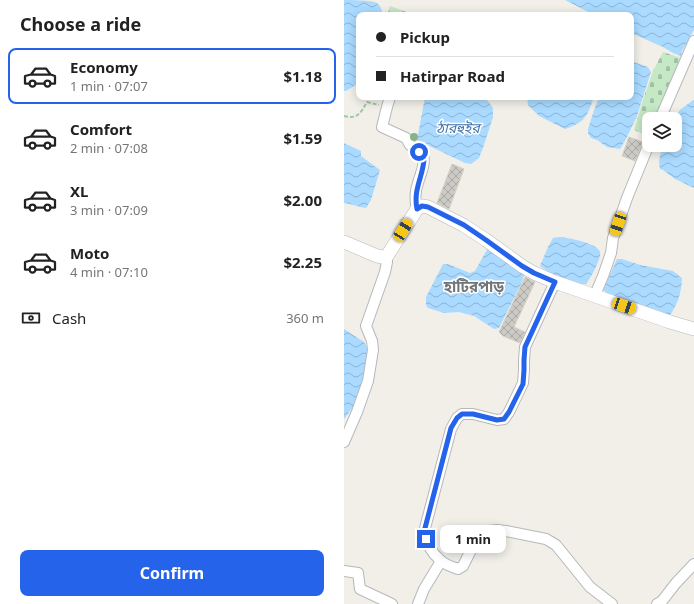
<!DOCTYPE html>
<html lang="en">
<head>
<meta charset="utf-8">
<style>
	:root { --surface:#fff; --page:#f6f6f6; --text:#222; --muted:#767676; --line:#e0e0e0; --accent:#2563eb }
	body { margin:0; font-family:"Noto Sans","Noto Sans Bengali",sans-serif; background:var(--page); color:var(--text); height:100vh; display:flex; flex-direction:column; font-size:15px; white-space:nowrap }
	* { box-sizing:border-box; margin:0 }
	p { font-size:13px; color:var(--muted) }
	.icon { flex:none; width:22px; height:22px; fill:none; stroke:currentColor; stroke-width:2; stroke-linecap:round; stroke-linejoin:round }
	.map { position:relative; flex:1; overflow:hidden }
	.drawer { display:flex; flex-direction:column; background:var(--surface); width:344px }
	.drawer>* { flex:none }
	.top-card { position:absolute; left:12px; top:12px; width:278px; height:88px; border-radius:8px; box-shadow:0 2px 10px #0003; display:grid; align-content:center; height:88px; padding:0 20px; background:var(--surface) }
	.fabs { position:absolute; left:298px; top:112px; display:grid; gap:8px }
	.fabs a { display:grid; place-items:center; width:40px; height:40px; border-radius:8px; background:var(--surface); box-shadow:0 2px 10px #0003; font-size:20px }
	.end { position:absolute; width:18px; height:18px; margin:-9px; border:5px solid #2563eb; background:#fff; box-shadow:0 0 0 2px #fff }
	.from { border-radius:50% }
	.bubble { position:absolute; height:28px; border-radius:8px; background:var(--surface); box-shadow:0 2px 10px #0003; font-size:13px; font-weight:700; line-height:28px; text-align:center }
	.car { position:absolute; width:12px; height:24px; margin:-12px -6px; border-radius:5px; box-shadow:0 0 3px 1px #0007; background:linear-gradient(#f5c518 24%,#345 0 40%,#f5c518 0 76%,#345 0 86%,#f5c518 0) }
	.top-card b { display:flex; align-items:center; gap:14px; height:38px; font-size:15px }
	.top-card b+b { border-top:1px solid var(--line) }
	.top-card i { width:10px; height:10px; background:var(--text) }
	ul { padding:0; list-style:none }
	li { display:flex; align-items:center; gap:12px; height:56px; margin:0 8px 6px; padding:0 12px; border:2px solid transparent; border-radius:8px }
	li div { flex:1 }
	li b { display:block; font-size:15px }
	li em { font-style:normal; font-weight:700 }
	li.current { border-color:var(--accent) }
	li>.icon { width:36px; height:36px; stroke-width:1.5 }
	h2 { padding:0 20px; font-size:18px; line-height:48px }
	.pay { display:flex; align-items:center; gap:10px; height:44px; padding:0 20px; font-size:15px }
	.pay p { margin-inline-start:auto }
	.primary-button { display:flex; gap:8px; margin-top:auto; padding:8px 20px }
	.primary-button a { flex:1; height:46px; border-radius:8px; background:var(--accent); color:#fff; font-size:16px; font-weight:700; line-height:46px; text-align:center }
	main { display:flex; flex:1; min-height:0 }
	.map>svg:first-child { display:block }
	.cemetery { fill:url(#cemetery-stones) }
	.water { fill:url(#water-waves) }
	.building { fill:url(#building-cross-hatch); stroke:#d6d1c6 }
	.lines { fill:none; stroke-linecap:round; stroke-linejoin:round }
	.minor-casing { stroke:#b5b8bc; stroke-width:12 }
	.tertiary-casing { stroke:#b5b8bc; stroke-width:14 }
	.path { stroke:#9cc7a9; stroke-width:2; stroke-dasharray:4 2; stroke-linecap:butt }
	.minor { stroke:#fff; stroke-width:10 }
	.tertiary { stroke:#fff; stroke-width:13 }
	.tree { fill:#89b387 }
	.route { stroke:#2563eb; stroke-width:5 }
	.labels { text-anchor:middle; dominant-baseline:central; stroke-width:3; stroke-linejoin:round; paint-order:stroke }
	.water-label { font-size:14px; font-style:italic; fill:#4174aa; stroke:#fff }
	.quarter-label { font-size:15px; font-weight:bold; fill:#70757a; stroke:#fff }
</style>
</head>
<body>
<main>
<section class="drawer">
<h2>Choose a ride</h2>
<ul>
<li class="current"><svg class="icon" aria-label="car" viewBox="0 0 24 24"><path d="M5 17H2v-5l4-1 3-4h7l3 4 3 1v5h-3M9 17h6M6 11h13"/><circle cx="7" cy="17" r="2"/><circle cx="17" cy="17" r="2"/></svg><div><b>Economy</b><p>1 min · 07:07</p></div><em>$1.18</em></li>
<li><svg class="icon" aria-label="car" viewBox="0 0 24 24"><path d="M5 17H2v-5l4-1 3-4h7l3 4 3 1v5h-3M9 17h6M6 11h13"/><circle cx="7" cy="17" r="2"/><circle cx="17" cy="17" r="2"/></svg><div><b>Comfort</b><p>2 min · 07:08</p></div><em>$1.59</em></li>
<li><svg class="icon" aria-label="car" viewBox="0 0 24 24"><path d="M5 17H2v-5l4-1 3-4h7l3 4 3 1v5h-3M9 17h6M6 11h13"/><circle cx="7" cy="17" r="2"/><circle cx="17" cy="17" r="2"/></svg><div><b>XL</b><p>3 min · 07:09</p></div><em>$2.00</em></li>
<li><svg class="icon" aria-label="car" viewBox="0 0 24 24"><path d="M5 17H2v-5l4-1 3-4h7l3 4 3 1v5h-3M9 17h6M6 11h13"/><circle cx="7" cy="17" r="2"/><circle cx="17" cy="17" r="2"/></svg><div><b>Moto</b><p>4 min · 07:10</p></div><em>$2.25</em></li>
</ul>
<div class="pay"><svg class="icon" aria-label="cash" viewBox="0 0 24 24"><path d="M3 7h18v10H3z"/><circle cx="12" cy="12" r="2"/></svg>Cash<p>360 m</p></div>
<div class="primary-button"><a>Confirm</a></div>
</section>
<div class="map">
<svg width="350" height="604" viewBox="0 0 350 604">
	<defs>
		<pattern id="cemetery-stones" width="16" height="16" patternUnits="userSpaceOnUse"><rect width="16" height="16" fill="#c5e8c5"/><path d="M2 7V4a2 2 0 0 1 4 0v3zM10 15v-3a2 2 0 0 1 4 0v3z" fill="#a3c0a4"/></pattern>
		<pattern id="water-waves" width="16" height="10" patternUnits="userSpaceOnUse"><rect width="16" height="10" fill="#aadaff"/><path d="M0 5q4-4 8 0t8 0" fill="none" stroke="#8eb4d2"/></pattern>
		<pattern id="building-cross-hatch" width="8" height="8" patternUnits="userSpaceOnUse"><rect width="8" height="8" fill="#cccac5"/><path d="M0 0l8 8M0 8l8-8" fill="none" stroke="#a9a8a4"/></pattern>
	</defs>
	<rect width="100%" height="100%" fill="#f1efe8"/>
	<g class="cemetery">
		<path d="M46 6 71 15H43Z"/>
		<path d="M319 52 340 59 313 119H305L304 136 290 130 300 97 309 71Z"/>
	</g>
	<g class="water">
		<path d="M0 0C8 0 27 0 33 3 37 6 38 11 39 15H15V83L2 91H0Z"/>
		<path d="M221 0H350V30L338 51 337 56 329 53 319 47 287 33V15H250Z"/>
		<path d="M287 61 304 67 307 72 293 116 282 139 276 149 263 147 253 140 247 138 244 133V129L250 110 255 97H287Z"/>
		<path d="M81 97H134L144 101 149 108V117L140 145 135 158 127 164 121 163 73 140Z"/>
		<path d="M183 97H250C243 116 242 122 221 129L195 116 184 105Z"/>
		<path d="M349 100H350V188L331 179 319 170 316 169C314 159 316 154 320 145H331C331 134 328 118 336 110 340 106 345 104 349 100Z"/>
		<path d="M0 143 17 151V156L36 170 27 200 22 208C14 207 8 204 0 203Z"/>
		<path d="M215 237C223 237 255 244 256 252 258 258 246 279 242 284H237L229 281 217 278 207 274 196 266 204 247 209 238Z"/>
		<path d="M145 246 181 273 177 284 155 328 150 329 130 316 115 312 100 313 84 308 82 305V297L99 264H104L126 273 131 271Z"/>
		<path d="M273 259H278L296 265 329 271 338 278C337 295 334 303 325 317L266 295 259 290Z"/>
		<path d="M0 329 20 342 24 349 21 381 12 403 0 419Z"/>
	</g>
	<g class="building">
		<path d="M285 137 299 142 291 161 278 156Z"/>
		<path d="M108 164 120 169 105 209 93 203Z"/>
		<path d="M181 277 191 282 170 327 181 332 176 343 159 336 155 332Z"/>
	</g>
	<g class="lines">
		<g class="minor-casing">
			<g id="minor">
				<path d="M46 97 43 107 38 127 62 138 66 145 79 155C82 164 76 175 74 183 71 191 71 201 73 209"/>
				<path d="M316 119 350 41"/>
				<path d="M211 282 181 347 180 360V370L179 383 165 412 160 419 153 420 129 414H118L113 418 107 429 80 532C82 542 88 553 96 560 100 564 108 567 114 569L119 566 132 540 138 534 145 531 153 530 162 531 202 539 212 545 246 587 268 604"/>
				<path d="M251 295 259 276 267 253 269 238 283 198 305 144"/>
				<path d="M0 442 13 412 24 381 29 350 28 341 22 326 41 272 43 262V256"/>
				<path d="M0 571 14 573 16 589 48 604"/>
				<path d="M74 604 80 589 97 561"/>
				<path d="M313 604 318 601 332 583 350 564"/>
			</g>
		</g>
		<g class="tertiary-casing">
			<path id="tertiary" d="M0 242 33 256 39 257 43 256 73 209 78 206 84 207 119 225 142 240 178 266 190 273 211 282 326 322 350 329"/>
		</g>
		<path class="path" d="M0 116C14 120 17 112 23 102L35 105"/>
		<use href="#minor" class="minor"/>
		<use href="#tertiary" class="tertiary"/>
	</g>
	<circle class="tree" cx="70" cy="137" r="4"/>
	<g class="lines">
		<path class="route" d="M75 152 79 155 80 159C79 177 69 189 73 209L78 206 84 207 120 225 142 240 178 266 190 273 211 282 181 347 180 360V370L179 384 165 412 160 419 153 420 129 414H118L113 418 107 428 80 532 82 539"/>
	</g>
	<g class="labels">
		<g class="water-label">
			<text x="114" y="127">ঠারহুইর</text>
		</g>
		<g class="quarter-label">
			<text x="130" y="286">হাটিরপাড়</text>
		</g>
	</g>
</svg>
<div class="fabs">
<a><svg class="icon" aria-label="layers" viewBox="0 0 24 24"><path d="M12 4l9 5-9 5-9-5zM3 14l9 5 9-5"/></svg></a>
</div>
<i class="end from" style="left:75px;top:152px"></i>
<i class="end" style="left:82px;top:539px"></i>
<div class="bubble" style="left:96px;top:525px;width:66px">1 min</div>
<i class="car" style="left:274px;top:224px;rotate:199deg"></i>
<i class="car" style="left:59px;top:230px;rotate:32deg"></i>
<i class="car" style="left:280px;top:306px;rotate:109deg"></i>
<div class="top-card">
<b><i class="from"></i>Pickup</b>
<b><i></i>Hatirpar Road</b>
</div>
</div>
</main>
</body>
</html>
